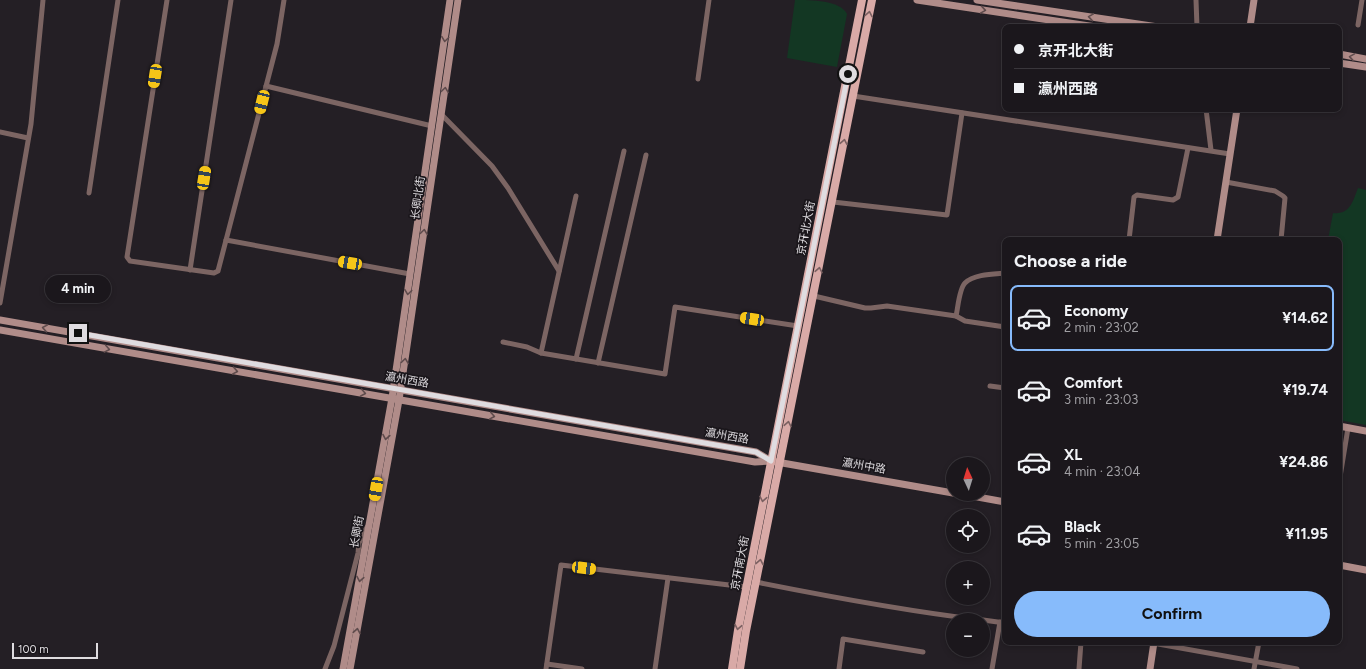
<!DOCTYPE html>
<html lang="en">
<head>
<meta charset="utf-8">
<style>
	:root { --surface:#1b171c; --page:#282429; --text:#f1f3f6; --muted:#a09fa3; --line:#39363b; --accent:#87bbfb }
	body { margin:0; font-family:Figtree,"Noto Sans SC",sans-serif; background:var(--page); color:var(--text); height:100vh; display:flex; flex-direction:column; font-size:15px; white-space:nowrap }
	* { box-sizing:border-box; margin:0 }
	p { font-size:13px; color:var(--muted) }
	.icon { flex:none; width:22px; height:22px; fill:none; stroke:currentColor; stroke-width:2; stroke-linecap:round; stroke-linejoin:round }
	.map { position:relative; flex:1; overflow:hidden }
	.panel { position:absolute; left:1002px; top:237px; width:340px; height:408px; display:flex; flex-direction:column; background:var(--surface); border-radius:8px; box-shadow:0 2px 6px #0003,0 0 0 1px var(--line) }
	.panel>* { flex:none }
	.hud { position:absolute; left:1002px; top:24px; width:340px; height:88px; border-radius:8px; box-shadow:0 2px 6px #0003,0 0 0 1px var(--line); display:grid; align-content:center; height:88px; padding:0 12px; background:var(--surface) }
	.needle { width:26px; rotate:356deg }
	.fabs { position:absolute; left:946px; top:457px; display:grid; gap:8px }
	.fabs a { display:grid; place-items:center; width:44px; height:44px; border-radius:50%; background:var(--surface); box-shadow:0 2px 6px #0003,0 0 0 1px var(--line); font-size:20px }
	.scale { position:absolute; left:12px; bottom:10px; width:86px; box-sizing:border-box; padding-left:4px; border:2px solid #dfdce0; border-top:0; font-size:11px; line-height:14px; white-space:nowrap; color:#dfdce0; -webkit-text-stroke:3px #1a161b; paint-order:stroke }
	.end { position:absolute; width:18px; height:18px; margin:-9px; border:5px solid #dfdce0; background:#111; box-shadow:0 0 0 2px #111 }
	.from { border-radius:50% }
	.bubble { position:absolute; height:28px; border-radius:14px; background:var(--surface); box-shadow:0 2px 6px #0003,0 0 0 1px var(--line); font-size:13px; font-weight:700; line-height:28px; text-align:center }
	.car { position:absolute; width:12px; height:24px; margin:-12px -6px; border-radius:5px; box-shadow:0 0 3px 1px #0007; background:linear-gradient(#f5c518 24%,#345 0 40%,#f5c518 0 76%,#345 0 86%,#f5c518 0) }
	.hud b { display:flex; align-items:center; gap:14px; height:38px; font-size:15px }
	.hud b+b { border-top:1px solid var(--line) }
	.hud i { width:10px; height:10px; background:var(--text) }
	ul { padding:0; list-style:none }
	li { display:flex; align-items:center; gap:12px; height:66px; margin:0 8px 6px; padding:0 4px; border:2px solid transparent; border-radius:8px }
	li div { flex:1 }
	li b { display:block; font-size:15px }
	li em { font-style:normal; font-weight:700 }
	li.on { border-color:var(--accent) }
	li>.icon { width:36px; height:36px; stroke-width:1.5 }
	h2 { padding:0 12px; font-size:18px; line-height:48px }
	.cta { display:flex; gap:8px; margin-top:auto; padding:8px 12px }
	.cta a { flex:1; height:46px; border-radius:24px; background:var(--accent); color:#111; font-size:16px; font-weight:700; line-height:46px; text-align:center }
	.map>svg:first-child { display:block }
	.green { fill:#133723 }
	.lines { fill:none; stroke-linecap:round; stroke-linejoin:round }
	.street { stroke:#7c6563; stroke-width:5 }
	.secondary { stroke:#b08c89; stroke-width:7 }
	.primary { stroke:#d9aaa7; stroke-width:8 }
	.oneway { stroke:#5e4b4c }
	.oneway2 { stroke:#7a6061 }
	.route { stroke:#dfdce0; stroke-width:5 }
	.labels { text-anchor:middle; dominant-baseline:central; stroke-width:3.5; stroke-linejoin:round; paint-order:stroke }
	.street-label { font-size:11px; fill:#dfdce0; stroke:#1a161b }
</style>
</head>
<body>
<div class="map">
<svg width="1366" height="669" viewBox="0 0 1366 669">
	<rect width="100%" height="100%" fill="#241f25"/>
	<g class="green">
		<path d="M795 0C811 0 840 0 847 14L837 67 787 58Z"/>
		<path d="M1358 188 1366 190V425L1339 420V240H1328L1333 213C1350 215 1353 201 1358 188Z"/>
	</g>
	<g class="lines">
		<g class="street">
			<path d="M167 0 127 257 130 261 214 273 218 271 277 44 284 0"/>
			<path d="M1196 0 1197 27"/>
			<path d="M1358 25 1362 0"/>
			<path d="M698 79 709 0"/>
			<path d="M266 86 432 126"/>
			<path d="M853 96 1230 154"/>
			<path d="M1206 109 1211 150"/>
			<path d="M441 114 492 166 508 188 559 271"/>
			<path d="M0 132 28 138"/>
			<path d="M1226 182 1275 191 1283 196 1285 198 1281 240"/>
			<path d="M89 193 118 0"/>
			<path d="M833 202 947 215 962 113"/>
			<path d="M226 240 410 274"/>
			<path d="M1129 240 1134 197 1137 195 1173 200 1178 197 1188 148"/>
			<path d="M190 270 231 0"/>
			<path d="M814 296 865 308H871L887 306 956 316C958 308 959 289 965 283 974 274 994 274 1005 273"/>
			<path d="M0 303 31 124 43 0"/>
			<path d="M956 316 965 321 1005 327"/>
			<path d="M503 342 527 347 541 353 665 374 675 307 798 326"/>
			<path d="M541 353 576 196"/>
			<path d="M576 359 624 151"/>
			<path d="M598 363 646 155"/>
			<path d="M990 386 1005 388"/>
			<path d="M1339 483 1348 428"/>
			<path d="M756 582C831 597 906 611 982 620"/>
			<path d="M983 620 1005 623"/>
			<path d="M1147 642 1297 669"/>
			<path d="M547 664 582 669"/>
			<path d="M325 669 334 646 358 553 359 543 367 527"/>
			<path d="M546 669 561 565 746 587"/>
			<path d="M655 669 668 578"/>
			<path d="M839 669 843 639 923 652"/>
			<path d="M992 669 1000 622"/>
			<path d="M1079 669 1081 642"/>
			<path d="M1254 669 1259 642"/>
		</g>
		<g class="secondary">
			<path d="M917 0 1096 27"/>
			<path d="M977 0 1158 27"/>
			<path d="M1250 27 1254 0"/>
			<path d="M1339 54 1366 59"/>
			<path d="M1339 63 1366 67"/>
			<path d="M1217 240 1237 109"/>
			<path d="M0 320 756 452 771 461"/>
			<path d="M0 330 755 462 771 461 953 493"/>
			<path d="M1339 426 1366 431"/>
			<path d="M961 494 1005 502"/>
			<path d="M1339 565 1366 570"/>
			<path d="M343 669 392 398 450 0"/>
			<path d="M350 669 399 400 458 0"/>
			<path d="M1150 669 1154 642"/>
		</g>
		<g class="primary">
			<path d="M732 669 738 630 862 0"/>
			<path d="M740 669 746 631 872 0"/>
		</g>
	</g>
	<defs><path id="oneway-chevron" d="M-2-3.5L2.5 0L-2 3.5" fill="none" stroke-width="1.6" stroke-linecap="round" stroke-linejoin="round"/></defs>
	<g class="oneway">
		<use href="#oneway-chevron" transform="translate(983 10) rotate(9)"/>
		<use href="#oneway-chevron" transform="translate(1091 17) rotate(-171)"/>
		<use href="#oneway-chevron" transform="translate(445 39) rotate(98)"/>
		<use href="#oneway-chevron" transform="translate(1352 57) rotate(-171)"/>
		<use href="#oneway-chevron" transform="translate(445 90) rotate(-82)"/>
		<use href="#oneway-chevron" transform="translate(424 232) rotate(-82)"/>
		<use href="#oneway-chevron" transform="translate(408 292) rotate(98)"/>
		<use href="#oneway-chevron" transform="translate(45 328) rotate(-170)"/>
		<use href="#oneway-chevron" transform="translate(107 349) rotate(10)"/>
		<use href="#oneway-chevron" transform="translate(405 361) rotate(-82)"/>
		<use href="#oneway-chevron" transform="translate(235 371) rotate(10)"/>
		<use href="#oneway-chevron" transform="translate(363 393) rotate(10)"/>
		<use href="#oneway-chevron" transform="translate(492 416) rotate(10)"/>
		<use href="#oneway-chevron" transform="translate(386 437) rotate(100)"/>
		<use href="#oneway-chevron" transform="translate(360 579) rotate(100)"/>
		<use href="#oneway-chevron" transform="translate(357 631) rotate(-80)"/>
	</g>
	<g class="oneway2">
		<use href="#oneway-chevron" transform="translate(869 14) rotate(-79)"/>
		<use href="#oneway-chevron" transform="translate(844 142) rotate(-79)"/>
		<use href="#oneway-chevron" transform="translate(819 270) rotate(-79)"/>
		<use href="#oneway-chevron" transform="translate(788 424) rotate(-79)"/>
		<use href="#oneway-chevron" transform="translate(763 499) rotate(101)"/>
		<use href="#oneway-chevron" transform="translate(760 562) rotate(-79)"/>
		<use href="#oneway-chevron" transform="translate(738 627) rotate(101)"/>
	</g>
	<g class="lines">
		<path class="route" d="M78 333 756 452 771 461 848 74"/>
	</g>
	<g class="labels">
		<g class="street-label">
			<text transform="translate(418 198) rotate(-82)">长卿北街</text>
			<text transform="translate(806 228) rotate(-79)">京开北大街</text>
			<text transform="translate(407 380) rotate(10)">瀛州西路</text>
			<text transform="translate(727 436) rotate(10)">瀛州西路</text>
			<text transform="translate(864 466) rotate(10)">瀛州中路</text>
			<text transform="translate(357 532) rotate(-80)">长卿街</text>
			<text transform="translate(740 563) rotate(-79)">京开南大街</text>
		</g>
	</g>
</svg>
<div class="fabs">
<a><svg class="needle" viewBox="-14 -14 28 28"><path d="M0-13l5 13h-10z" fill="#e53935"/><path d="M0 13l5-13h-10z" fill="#a09fa3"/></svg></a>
<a><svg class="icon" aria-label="locate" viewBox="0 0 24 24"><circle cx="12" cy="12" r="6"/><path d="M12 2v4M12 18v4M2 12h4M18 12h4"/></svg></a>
<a>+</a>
<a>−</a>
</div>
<div class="scale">100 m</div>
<i class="end from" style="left:848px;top:74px"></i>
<i class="end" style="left:78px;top:333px"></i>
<div class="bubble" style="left:45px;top:275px;width:66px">4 min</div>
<i class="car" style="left:155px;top:76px;rotate:189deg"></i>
<i class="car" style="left:262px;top:102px;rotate:194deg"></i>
<i class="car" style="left:204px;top:178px;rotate:9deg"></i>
<i class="car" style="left:350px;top:263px;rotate:280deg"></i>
<i class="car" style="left:752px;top:319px;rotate:279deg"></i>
<i class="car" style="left:376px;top:489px;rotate:190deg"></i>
<i class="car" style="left:584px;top:568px;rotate:97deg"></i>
<div class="hud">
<b><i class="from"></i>京开北大街</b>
<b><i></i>瀛州西路</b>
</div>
<section class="panel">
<h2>Choose a ride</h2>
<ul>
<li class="on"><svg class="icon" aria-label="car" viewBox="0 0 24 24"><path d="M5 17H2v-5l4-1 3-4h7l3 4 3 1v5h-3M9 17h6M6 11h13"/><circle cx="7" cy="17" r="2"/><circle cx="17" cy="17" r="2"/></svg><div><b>Economy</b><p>2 min · 23:02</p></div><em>¥14.62</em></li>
<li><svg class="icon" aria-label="car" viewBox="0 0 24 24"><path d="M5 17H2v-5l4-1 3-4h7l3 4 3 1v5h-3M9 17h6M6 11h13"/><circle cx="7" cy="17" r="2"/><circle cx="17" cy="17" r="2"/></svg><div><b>Comfort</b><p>3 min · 23:03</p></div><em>¥19.74</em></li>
<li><svg class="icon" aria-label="car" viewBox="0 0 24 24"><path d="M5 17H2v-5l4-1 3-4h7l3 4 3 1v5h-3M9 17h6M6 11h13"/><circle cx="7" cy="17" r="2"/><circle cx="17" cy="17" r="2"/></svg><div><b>XL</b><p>4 min · 23:04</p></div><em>¥24.86</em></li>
<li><svg class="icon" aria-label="car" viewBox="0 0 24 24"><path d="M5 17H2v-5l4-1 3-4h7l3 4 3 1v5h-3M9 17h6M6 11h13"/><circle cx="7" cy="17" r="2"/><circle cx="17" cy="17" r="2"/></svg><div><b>Black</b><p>5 min · 23:05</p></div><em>¥11.95</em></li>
</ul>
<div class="cta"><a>Confirm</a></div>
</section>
</div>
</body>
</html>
